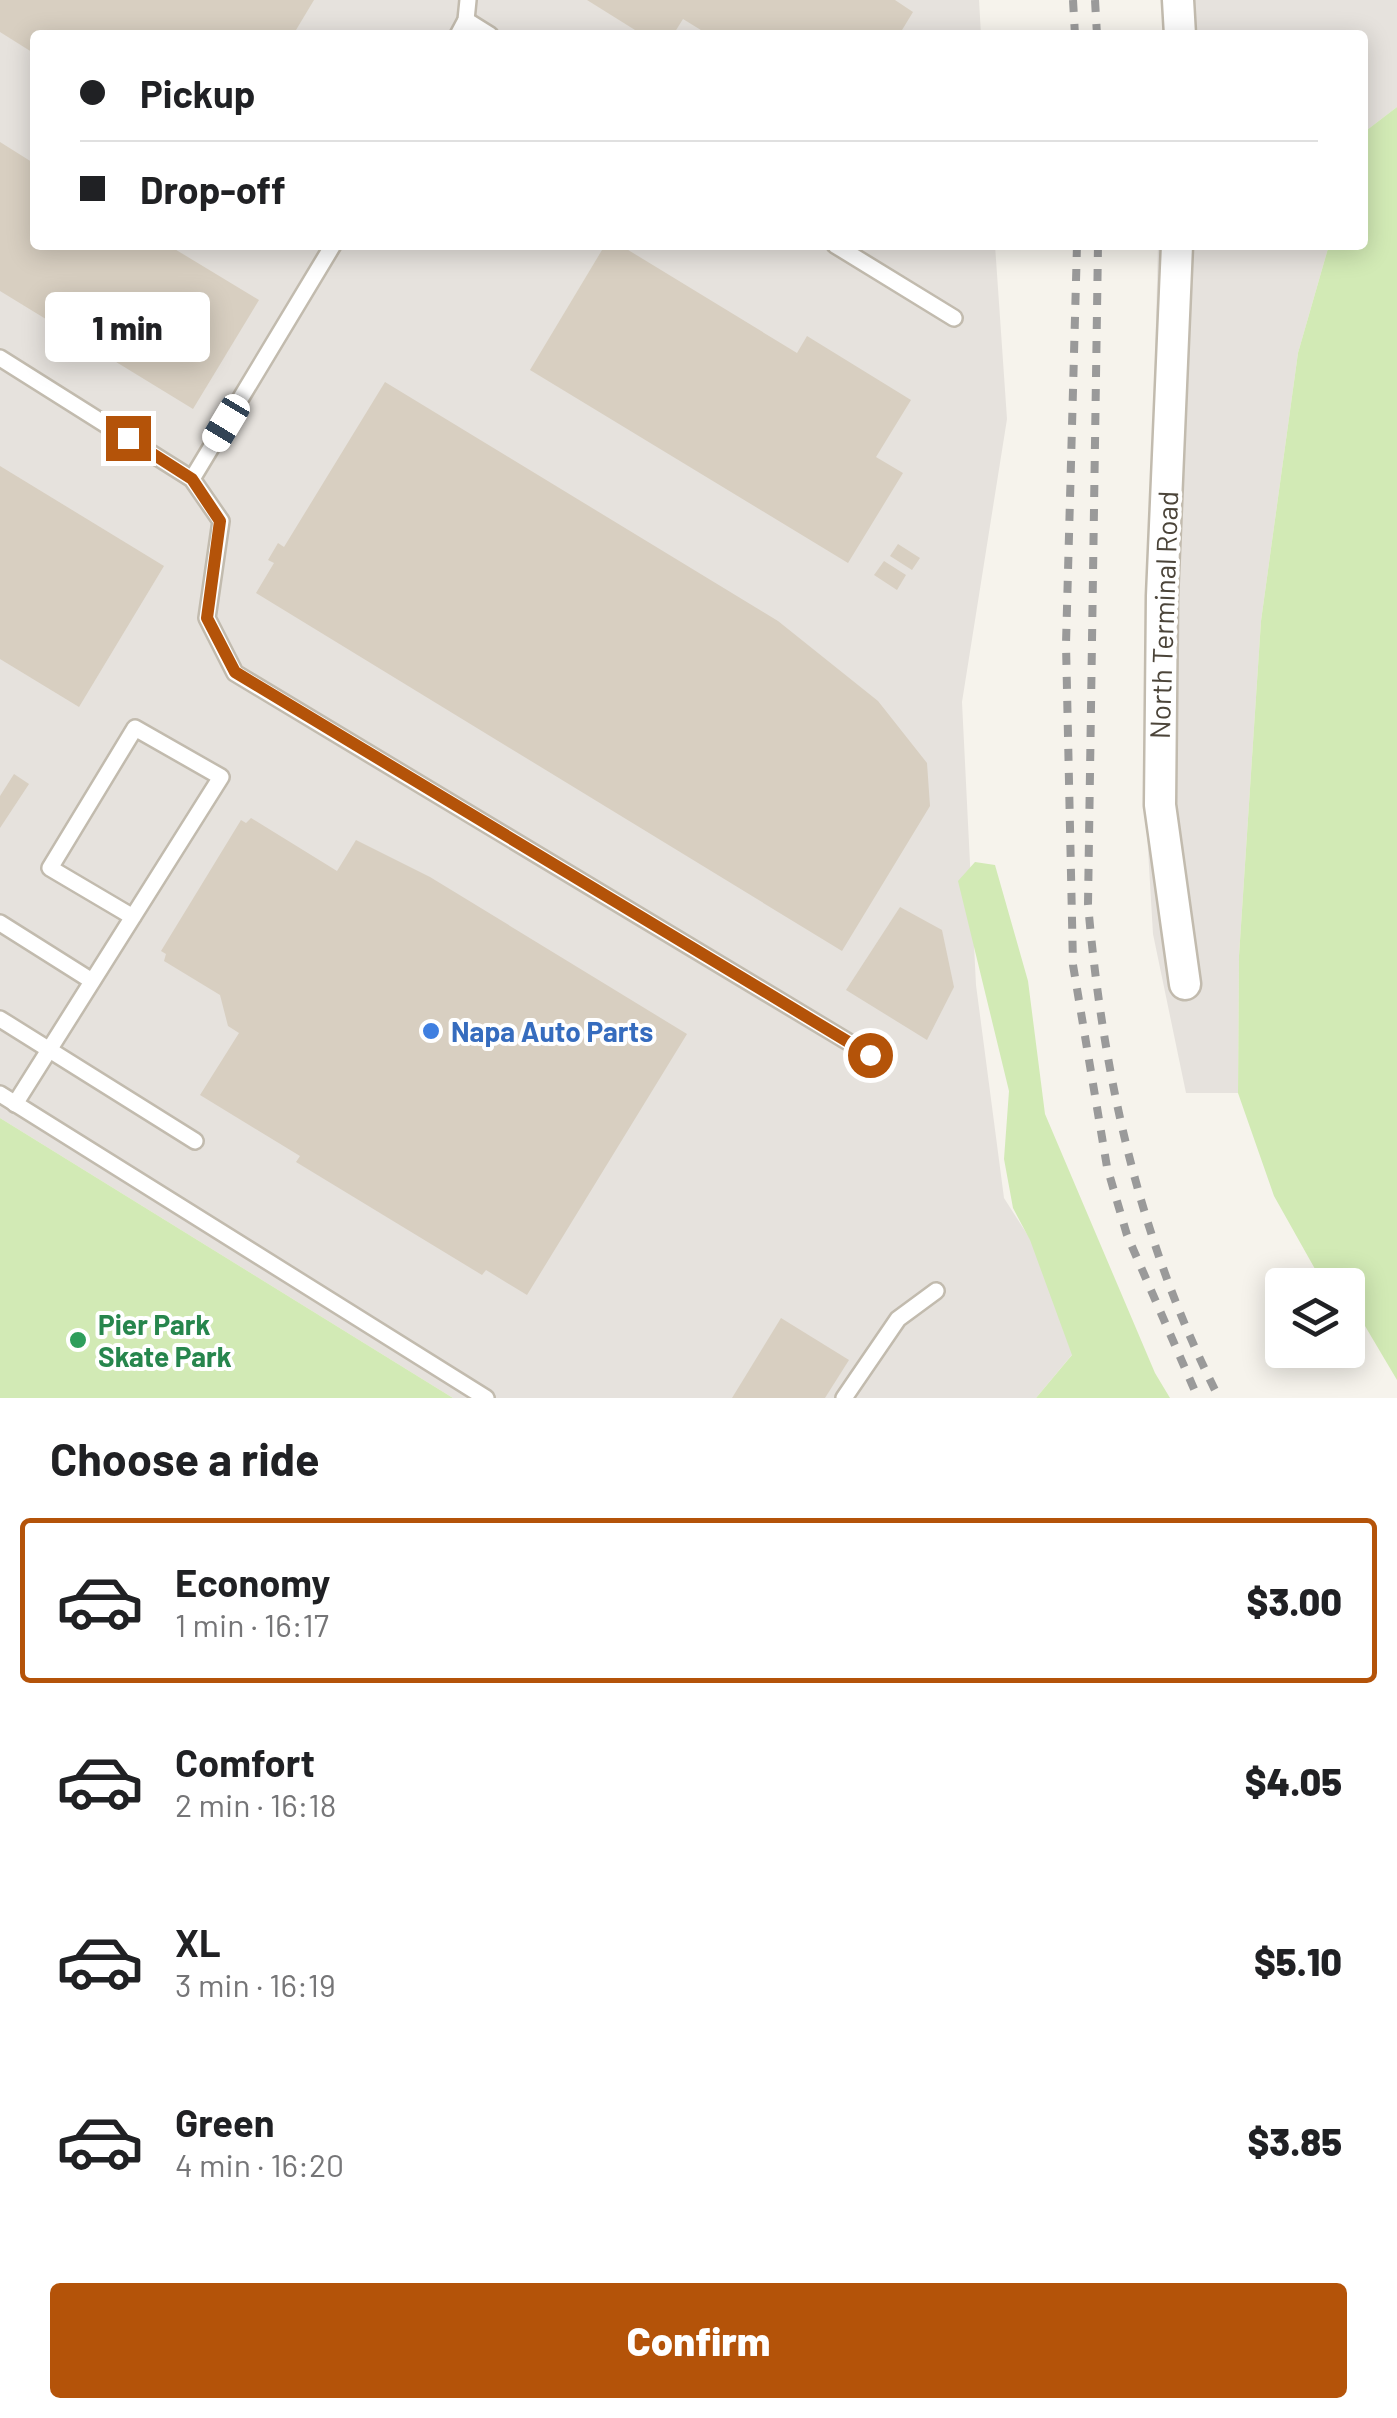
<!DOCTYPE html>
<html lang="en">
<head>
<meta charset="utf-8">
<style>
	:root { --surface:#fff; --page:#f6f6f6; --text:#202124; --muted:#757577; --line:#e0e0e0; --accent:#b45309 }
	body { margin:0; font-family:Barlow,sans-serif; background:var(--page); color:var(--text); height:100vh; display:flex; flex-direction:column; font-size:38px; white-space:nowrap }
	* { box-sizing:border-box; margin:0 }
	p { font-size:32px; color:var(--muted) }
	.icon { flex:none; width:55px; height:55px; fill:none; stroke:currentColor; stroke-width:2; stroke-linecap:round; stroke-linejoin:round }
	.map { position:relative; height:1398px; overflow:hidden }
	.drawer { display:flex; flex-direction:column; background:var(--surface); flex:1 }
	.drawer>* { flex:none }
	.top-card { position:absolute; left:30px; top:30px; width:1338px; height:220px; border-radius:10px; box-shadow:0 5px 25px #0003; display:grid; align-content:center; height:220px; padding:0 50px; background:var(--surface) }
	.buttons { position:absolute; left:1265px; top:1268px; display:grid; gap:20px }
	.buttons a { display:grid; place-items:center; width:100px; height:100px; border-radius:10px; background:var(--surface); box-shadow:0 5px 25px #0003; font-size:50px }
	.end { position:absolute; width:45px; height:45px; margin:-22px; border:12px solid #b45309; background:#fff; box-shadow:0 0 0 5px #fff }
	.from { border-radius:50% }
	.bubble { position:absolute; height:70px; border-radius:10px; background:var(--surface); box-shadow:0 5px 25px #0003; font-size:32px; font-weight:800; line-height:70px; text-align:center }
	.car { position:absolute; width:30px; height:60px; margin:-30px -15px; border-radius:12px; box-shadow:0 0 8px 2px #0007; background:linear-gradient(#fff 24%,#345 0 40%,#fff 0 76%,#345 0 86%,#fff 0) }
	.top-card b { display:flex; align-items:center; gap:35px; height:95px; font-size:38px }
	.top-card b+b { border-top:2px solid var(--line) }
	.top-card i { width:25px; height:25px; background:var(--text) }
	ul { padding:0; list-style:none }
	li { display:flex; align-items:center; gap:30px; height:165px; margin:0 20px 15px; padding:0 30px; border:5px solid transparent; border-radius:10px }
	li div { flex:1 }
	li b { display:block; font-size:38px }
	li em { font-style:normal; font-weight:800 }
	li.on { border-color:var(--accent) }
	li>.icon { width:90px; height:90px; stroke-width:1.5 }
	h2 { padding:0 50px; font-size:45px; line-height:120px }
	.primary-button { display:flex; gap:20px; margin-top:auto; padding:20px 50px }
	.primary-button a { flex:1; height:115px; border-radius:10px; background:var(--accent); color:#fff; font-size:40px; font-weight:800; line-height:115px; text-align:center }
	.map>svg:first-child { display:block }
	.industrial { fill:#e6e2dd }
	.green { fill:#d2eab5 }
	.building { fill:#d8cfc1 }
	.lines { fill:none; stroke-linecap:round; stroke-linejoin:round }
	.service-casing { stroke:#c2bbae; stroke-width:20 }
	.minor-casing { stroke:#c2bbae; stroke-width:35 }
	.service { stroke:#fff; stroke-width:15 }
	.minor { stroke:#fff; stroke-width:30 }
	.rail { stroke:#9a9a9a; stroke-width:8; stroke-dasharray:12 12; stroke-linecap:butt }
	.route { stroke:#b45309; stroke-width:12 }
	.shop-dot { fill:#3f7fe0; stroke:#fff; stroke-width:4 }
	.leisure-dot { fill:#2e9e5b; stroke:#fff; stroke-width:4 }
	.labels { text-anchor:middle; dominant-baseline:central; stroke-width:8; stroke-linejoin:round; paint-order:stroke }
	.street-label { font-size:28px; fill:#4b4439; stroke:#fff }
	.shop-label { font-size:28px; font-weight:bold; fill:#366cbe; stroke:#fff; text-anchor:start }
	.leisure-label { font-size:28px; font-weight:bold; fill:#27864d; stroke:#fff; text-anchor:start }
</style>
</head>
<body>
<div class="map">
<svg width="1397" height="1398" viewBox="0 0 1397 1398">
	<rect width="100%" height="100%" fill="#f6f3ec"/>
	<g class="industrial">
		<path d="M0 0H979L981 35H35V245H995L1007 419 962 702 976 985 1004 1198 1090 1333 1036 1398H453L0 1118Z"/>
		<path d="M1161 0H1397V107L1363 133 1362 35H1164Z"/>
		<path d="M1158 245H1329L1298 353 1261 621 1239 956 1238 1093H1186L1153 934 1144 782Z"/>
	</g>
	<g class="green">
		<path d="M1397 107V1380L1365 1326 1348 1322V1285H1324L1274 1196 1238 1093 1239 956 1261 621 1298 353 1329 245H1362L1363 133Z"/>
		<path d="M975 862 995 865 1028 981 1045 1114 1155 1373 1170 1398H1036L1072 1355 1030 1240 1013 1208 1004 1159 1009 1091 958 881Z"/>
		<path d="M0 1118 453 1398H0Z"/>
	</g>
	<g class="building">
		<path d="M0 0H314L293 35H35V54L0 32Z"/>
		<path d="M587 0H895L913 12 899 35H709L683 19 673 35H643Z"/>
		<path d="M0 142 35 164V245H168L259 300 193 409 0 291Z"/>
		<path d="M605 245H620L797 353 807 336 911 400 876 457 903 473 848 563 530 370Z"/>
		<path d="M385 382 778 621 878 701 927 763 930 806 842 951 256 593 274 563 268 560 278 543 284 547Z"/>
		<path d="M0 466 164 566 79 707 0 659Z"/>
		<path d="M898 544 920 558 912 570 890 556Z"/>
		<path d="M884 561 906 575 897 590 874 575Z"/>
		<path d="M14 774 29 784 0 828V796Z"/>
		<path d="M251 818 337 871 356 840 430 877 687 1034 527 1295 486 1270 482 1275 296 1162 300 1156 200 1095 239 1033 228 1026 220 995 164 961 166 954 161 951 241 820 246 823Z"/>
		<path d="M900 907 942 930 954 987 927 1040 846 990Z"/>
		<path d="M781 1318 849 1360 825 1398H732Z"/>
	</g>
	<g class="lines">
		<g class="service-casing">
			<g id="service">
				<path d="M466 20 490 35"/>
				<path d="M458 35 466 20 468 0"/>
				<path d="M835 245 954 318"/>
				<path d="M0 358 192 479 221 521 207 618 235 673 870 1055"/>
				<path d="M192 479 333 245"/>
				<path d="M0 923 92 981"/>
				<path d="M0 1019 195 1141"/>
				<path d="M0 1094 486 1398"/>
				<path d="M15 1104C84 995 153 886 221 777L135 728 50 868 133 917"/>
				<path d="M844 1398 898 1319 936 1291"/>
			</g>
		</g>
		<g class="minor-casing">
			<g id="minor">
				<path d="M1178 0 1180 35"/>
				<path d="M1177 245 1162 596 1160 805 1185 984"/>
			</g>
		</g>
		<use href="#service" class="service"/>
		<use href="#minor" class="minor"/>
		<g class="rail">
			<path d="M1073 0 1075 35"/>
			<path d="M1095 0 1097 35"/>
			<path d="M1077 245 1066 644 1073 965 1107 1167 1127 1235 1198 1398"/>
			<path d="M1098 245 1088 904C1103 1077 1140 1243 1219 1398"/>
		</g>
	</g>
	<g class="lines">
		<path class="route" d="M128 438 192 479 220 521 207 618 235 672 870 1055"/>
	</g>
	<circle class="shop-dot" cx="431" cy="1031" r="10"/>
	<circle class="leisure-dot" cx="78" cy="1340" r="10"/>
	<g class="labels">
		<g class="street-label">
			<text transform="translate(1163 615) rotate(-88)">North Terminal Road</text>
		</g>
		<g class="shop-label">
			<text x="451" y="1031">Napa Auto Parts</text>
		</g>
		<g class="leisure-label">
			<text x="98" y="1324">Pier Park<tspan x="98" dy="32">Skate Park</tspan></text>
		</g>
	</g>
</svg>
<div class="buttons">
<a><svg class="icon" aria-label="layers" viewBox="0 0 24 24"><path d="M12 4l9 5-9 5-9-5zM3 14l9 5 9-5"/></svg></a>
</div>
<i class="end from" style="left:870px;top:1055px"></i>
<i class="end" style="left:128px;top:438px"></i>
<div class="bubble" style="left:45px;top:292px;width:165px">1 min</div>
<i class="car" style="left:226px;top:423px;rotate:211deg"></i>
<div class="top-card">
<b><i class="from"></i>Pickup</b>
<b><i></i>Drop-off</b>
</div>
</div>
<section class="drawer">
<h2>Choose a ride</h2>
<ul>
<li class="on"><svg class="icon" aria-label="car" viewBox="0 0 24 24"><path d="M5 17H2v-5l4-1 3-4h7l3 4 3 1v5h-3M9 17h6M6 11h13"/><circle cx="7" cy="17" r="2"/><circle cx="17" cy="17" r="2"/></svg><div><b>Economy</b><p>1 min · 16:17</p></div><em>$3.00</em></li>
<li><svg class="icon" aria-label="car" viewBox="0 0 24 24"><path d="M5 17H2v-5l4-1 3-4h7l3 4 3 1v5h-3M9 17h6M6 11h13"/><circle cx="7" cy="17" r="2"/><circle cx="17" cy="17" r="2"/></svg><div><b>Comfort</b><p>2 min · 16:18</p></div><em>$4.05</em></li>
<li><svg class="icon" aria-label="car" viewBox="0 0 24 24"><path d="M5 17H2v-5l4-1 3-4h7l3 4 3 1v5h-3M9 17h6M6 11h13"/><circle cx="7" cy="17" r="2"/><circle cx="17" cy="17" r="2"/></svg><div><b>XL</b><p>3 min · 16:19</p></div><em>$5.10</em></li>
<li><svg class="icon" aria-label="car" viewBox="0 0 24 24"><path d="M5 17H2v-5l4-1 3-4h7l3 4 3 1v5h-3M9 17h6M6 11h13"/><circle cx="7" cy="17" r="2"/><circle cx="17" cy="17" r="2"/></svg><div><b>Green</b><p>4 min · 16:20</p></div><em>$3.85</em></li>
</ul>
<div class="primary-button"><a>Confirm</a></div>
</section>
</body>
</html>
